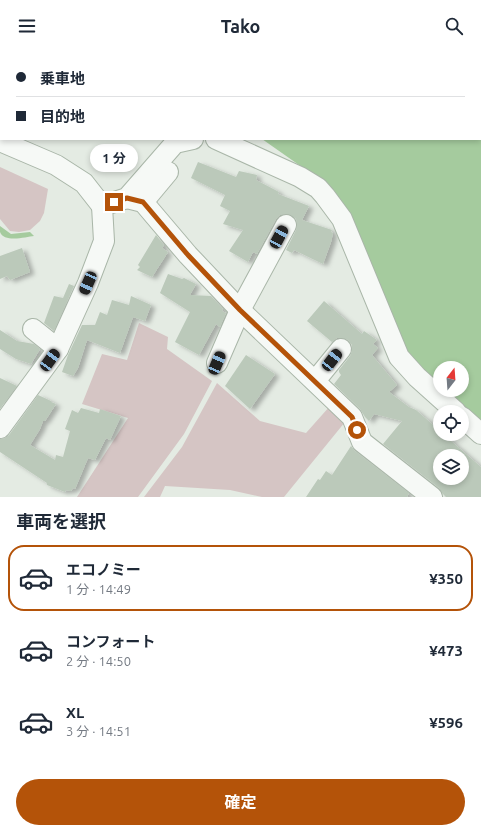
<!DOCTYPE html>
<html lang="ja">
<head>
<meta charset="utf-8">
<style>
	:root { --surface:#fff; --page:#f6f6f7; --text:#1f2937; --muted:#747a83; --line:#e0e1e3; --accent:#b45309 }
	body { margin:0; font-family:Ubuntu,"Noto Sans JP",sans-serif; background:var(--page); color:var(--text); height:100vh; display:flex; flex-direction:column; font-size:15px; white-space:nowrap }
	* { box-sizing:border-box; margin:0 }
	p { font-size:13px; color:var(--muted) }
	.icon { flex:none; width:22px; height:22px; fill:none; stroke:currentColor; stroke-width:2; stroke-linecap:round; stroke-linejoin:round }
	.map { position:relative; height:445px; overflow:hidden }
	.sheet { display:flex; flex-direction:column; background:var(--surface); flex:1 }
	.sheet>* { flex:none }
	.hud { position:absolute; left:0px; top:0px; width:481px; height:88px; box-shadow:0 2px 6px #0003; display:grid; align-content:center; height:88px; padding:0 16px; background:var(--surface) }
	.needle { width:26px; rotate:17deg }
	.buttons { position:absolute; left:433px; top:309px; display:grid; gap:8px }
	.buttons a { display:grid; place-items:center; width:36px; height:36px; border-radius:50%; background:var(--surface); box-shadow:0 2px 6px #0003; font-size:20px }
	.end { position:absolute; width:18px; height:18px; margin:-9px; border:5px solid #b45309; background:#fff; box-shadow:0 0 0 2px #fff }
	.from { border-radius:50% }
	.bubble { position:absolute; height:28px; border-radius:14px; background:var(--surface); box-shadow:0 2px 6px #0003; font-size:13px; font-weight:700; line-height:28px; text-align:center }
	.car { position:absolute; width:12px; height:24px; margin:-12px -6px; border-radius:5px; box-shadow:0 0 3px 1px #0007; background:linear-gradient(#222 24%,#8ab4d8 0 40%,#222 0 76%,#8ab4d8 0 86%,#222 0) }
	.hud b { display:flex; align-items:center; gap:14px; height:38px; font-size:15px }
	.hud b+b { border-top:1px solid var(--line) }
	.hud i { width:10px; height:10px; background:var(--text) }
	ul { padding:0; list-style:none }
	li { display:flex; align-items:center; gap:12px; height:66px; margin:0 8px 6px; padding:0 8px; border:2px solid transparent; border-radius:16px }
	li div { flex:1 }
	li b { display:block; font-size:15px }
	li em { font-style:normal; font-weight:700 }
	li.selected { border-color:var(--accent) }
	li>.icon { width:36px; height:36px; stroke-width:1.5 }
	h2 { padding:0 16px; font-size:18px; line-height:48px }
	.action { display:flex; gap:8px; margin-top:auto; padding:8px 16px }
	.action a { flex:1; height:46px; border-radius:24px; background:var(--accent); color:#fff; font-size:16px; font-weight:700; line-height:46px; text-align:center }
	header { display:flex; justify-content:space-between; align-items:center; height:52px; padding:0 16px; background:var(--surface); font-size:18px; font-weight:700 }
	.map>svg:first-child { display:block }
	.green { fill:#d5c5c4 }
	.water { fill:#a5cb9e }
	.building { fill:#bbc9ba; fill-rule:evenodd; filter:url(#shadow) }
	.lines { fill:none; stroke-linecap:round; stroke-linejoin:round }
	.minor-casing { stroke:#a9b6a8; stroke-width:22 }
	.minor { stroke:#f6f9f6; stroke-width:20 }
	.route { stroke:#b45309; stroke-width:5 }
</style>
</head>
<body>
<header><svg class="icon" aria-label="menu" viewBox="0 0 24 24"><path d="M4 6h16M4 12h16M4 18h16"/></svg>Tako<svg class="icon" aria-label="search" viewBox="0 0 24 24"><circle cx="10" cy="10" r="6"/><path d="M15 15l6 6"/></svg></header>
<div class="map">
<svg width="481" height="445" viewBox="0 0 481 445">
	<defs>
		<filter id="shadow"><feDropShadow dx="4.5" dy="2.5" stdDeviation="2" flood-color="#0004"/></filter>
	</defs>
	<rect width="100%" height="100%" fill="#e4ebe3"/>
	<g class="green">
		<path d="M0 115 48 137 44 161 40 169 30 178 19 180 10 179 0 167Z"/>
		<path d="M139 271 168 285 167 297 212 329 184 382 138 445H77L128 366 82 352 102 302 127 308Z"/>
		<path d="M217 331 260 369 306 381 330 354 345 370 284 445H262L230 438 165 434 160 445H144L182 395Z"/>
	</g>
	<g class="water">
		<path d="M134 0H469V1H135Z"/>
		<path d="M480 40 481 42V374L443 338H462V316H440V336L407 305 319 127 262 87H480Z"/>
		<path d="M0 174 11 182 30 180 34 184C26 185 4 191 0 180 0 178 0 176 0 174Z"/>
	</g>
	<g class="building">
		<path d="M198 110 236 125 239 119 257 123 256 128 279 140 278 142 309 154 302 168 332 178 331 180 333 181 331 190 323 212 294 198 292 201 286 198 296 178 297 173 296 167 291 163 286 162 280 163 276 167 257 202 253 200 248 210 229 199 243 178 223 172 230 159 220 154 225 143 191 126Z"/>
		<path d="M156 183 164 193 162 196 168 200 152 225 137 218 140 215 138 213Z"/>
		<path d="M22 196 30 220 10 228 7 224 0 227V204Z"/>
		<path d="M168 222 182 227 184 226 196 232 190 243 211 244 223 257 222 259 226 261 220 275 216 272 199 303 175 290 190 260 160 241Z"/>
		<path d="M69 232 74 234 54 279 44 271 54 244 63 246Z"/>
		<path d="M131 244 151 253 145 269 133 265 120 301 87 288 78 316 73 324 62 320 68 303 82 273H95L100 260 107 263 112 248 129 253Z"/>
		<path d="M324 249 362 282 364 279 377 288 373 292 378 296 372 303 397 333 389 340 409 355 416 358 440 379V382H443L481 415V445H446L443 442 439 436 383 392 402 369 374 362 369 369 365 365 360 357 334 332 341 323 339 320V318L350 304 352 299V293L348 288 342 286H337L332 290 307 269ZM440 404H462V426H440Z"/>
		<path d="M0 278 17 289 34 292 40 297 31 312 16 307 0 297Z"/>
		<path d="M246 303 275 322 250 357 225 334Z"/>
		<path d="M0 326 17 334 0 357Z"/>
		<path d="M38 343 51 349V350L56 352 45 369H43L40 377 30 393 55 408 56 403 63 405 70 379 65 377 72 358 78 361 81 356 99 361 100 357 121 364 110 388 106 386 95 408 88 406 75 437 73 436 71 439 66 438 65 440 47 433V431L0 400V387L5 386 9 383Z"/>
		<path d="M351 394 355 399 409 441 407 445H306L318 427 320 428 326 419 332 423Z"/>
	</g>
	<g class="lines">
		<g class="minor-casing">
			<g id="minor">
				<path d="M216 87 300 125 318 136 325 144 342 167 399 305 417 325 456 360"/>
				<path d="M0 89 56 113 84 131 102 154"/>
				<path d="M127 146 143 150 188 203 240 258 352 365 362 390 432 445"/>
				<path d="M143 150 168 120"/>
				<path d="M33 277 58 297"/>
				<path d="M217 311 240 258 286 173"/>
				<path d="M315 329 341 297"/>
				<path d="M462 365 481 382"/>
				<path d="M0 376 58 297 88 231 104 189 102 154 127 146 175 91 193 87"/>
			</g>
		</g>
		<use href="#minor" class="minor"/>
	</g>
	<g class="lines">
		<path class="route" d="M114 150 127 146 143 150 188 203 240 258 352 365 357 378"/>
	</g>
</svg>
<div class="buttons">
<a><svg class="needle" viewBox="-14 -14 28 28"><path d="M0-13l5 13h-10z" fill="#e53935"/><path d="M0 13l5-13h-10z" fill="#747a83"/></svg></a>
<a><svg class="icon" aria-label="locate" viewBox="0 0 24 24"><circle cx="12" cy="12" r="6"/><path d="M12 2v4M12 18v4M2 12h4M18 12h4"/></svg></a>
<a><svg class="icon" aria-label="layers" viewBox="0 0 24 24"><path d="M12 4l9 5-9 5-9-5zM3 14l9 5 9-5"/></svg></a>
</div>
<i class="end from" style="left:357px;top:378px"></i>
<i class="end" style="left:114px;top:150px"></i>
<div class="bubble" style="left:90px;top:92px;width:48px">1 分</div>
<i class="car" style="left:279px;top:185px;rotate:28deg"></i>
<i class="car" style="left:88px;top:231px;rotate:204deg"></i>
<i class="car" style="left:50px;top:308px;rotate:36deg"></i>
<i class="car" style="left:332px;top:308px;rotate:38deg"></i>
<i class="car" style="left:217px;top:311px;rotate:23deg"></i>
<div class="hud">
<b><i class="from"></i>乗車地</b>
<b><i></i>目的地</b>
</div>
</div>
<section class="sheet">
<h2>車両を選択</h2>
<ul>
<li class="selected"><svg class="icon" aria-label="car" viewBox="0 0 24 24"><path d="M5 17H2v-5l4-1 3-4h7l3 4 3 1v5h-3M9 17h6M6 11h13"/><circle cx="7" cy="17" r="2"/><circle cx="17" cy="17" r="2"/></svg><div><b>エコノミー</b><p>1 分 · 14:49</p></div><em>¥350</em></li>
<li><svg class="icon" aria-label="car" viewBox="0 0 24 24"><path d="M5 17H2v-5l4-1 3-4h7l3 4 3 1v5h-3M9 17h6M6 11h13"/><circle cx="7" cy="17" r="2"/><circle cx="17" cy="17" r="2"/></svg><div><b>コンフォート</b><p>2 分 · 14:50</p></div><em>¥473</em></li>
<li><svg class="icon" aria-label="car" viewBox="0 0 24 24"><path d="M5 17H2v-5l4-1 3-4h7l3 4 3 1v5h-3M9 17h6M6 11h13"/><circle cx="7" cy="17" r="2"/><circle cx="17" cy="17" r="2"/></svg><div><b>XL</b><p>3 分 · 14:51</p></div><em>¥596</em></li>
</ul>
<div class="action"><a>確定</a></div>
</section>
</body>
</html>
